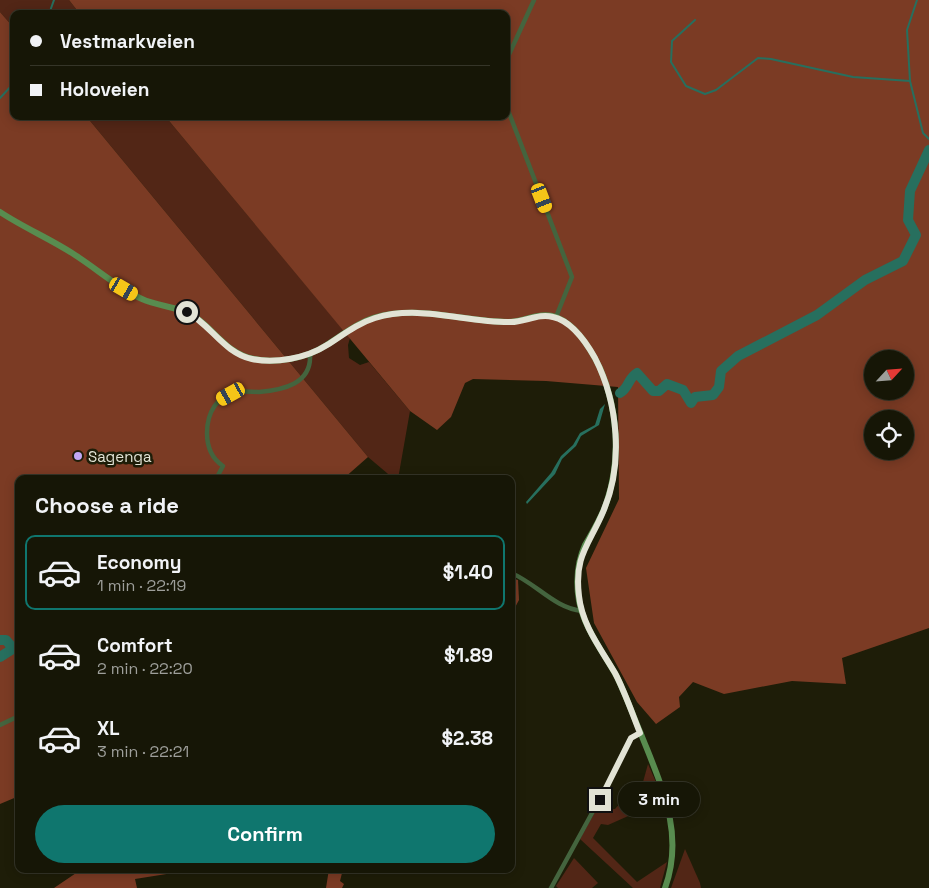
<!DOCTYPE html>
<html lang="en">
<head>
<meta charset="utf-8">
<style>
	:root { --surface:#161606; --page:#1f1f10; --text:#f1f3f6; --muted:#9e9f9b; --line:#353528; --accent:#0f766e }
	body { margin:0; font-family:"Space Grotesk",sans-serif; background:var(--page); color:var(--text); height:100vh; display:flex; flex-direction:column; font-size:19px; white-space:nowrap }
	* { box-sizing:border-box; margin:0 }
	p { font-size:16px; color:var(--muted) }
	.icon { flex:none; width:28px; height:28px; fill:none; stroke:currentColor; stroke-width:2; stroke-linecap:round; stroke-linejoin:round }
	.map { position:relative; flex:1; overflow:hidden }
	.panel { position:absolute; left:15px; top:475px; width:500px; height:398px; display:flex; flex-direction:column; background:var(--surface); border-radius:10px; box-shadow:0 2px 12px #0003,0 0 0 1px var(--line) }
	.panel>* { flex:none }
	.hud { position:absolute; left:10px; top:10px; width:500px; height:110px; border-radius:10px; box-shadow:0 2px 12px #0003,0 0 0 1px var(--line); display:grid; align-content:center; height:110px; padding:0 20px; background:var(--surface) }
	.needle { width:32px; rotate:64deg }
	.fabs { position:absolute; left:864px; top:350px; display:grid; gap:10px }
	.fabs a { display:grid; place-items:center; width:50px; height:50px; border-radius:50%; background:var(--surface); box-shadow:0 2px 12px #0003,0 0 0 1px var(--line); font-size:25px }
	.end { position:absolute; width:22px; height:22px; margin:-11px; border:6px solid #e2e3d5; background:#111; box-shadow:0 0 0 2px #111 }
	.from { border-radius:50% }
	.bubble { position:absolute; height:35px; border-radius:18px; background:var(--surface); box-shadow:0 2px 12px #0003,0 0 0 1px var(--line); font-size:16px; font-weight:700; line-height:35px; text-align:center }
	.car { position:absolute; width:15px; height:30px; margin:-15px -8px; border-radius:6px; box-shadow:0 0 4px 1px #0007; background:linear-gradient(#f5c518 24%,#345 0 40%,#f5c518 0 76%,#345 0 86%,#f5c518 0) }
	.hud b { display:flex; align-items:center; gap:18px; height:48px; font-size:19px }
	.hud b+b { border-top:1px solid var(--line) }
	.hud i { width:12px; height:12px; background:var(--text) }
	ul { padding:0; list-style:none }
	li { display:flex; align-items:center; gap:15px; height:75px; margin:0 10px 8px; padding:0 10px; border:2px solid transparent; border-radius:10px }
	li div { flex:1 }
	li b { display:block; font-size:19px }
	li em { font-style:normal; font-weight:700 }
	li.selected { border-color:var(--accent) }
	li>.icon { width:45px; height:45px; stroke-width:1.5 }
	h2 { padding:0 20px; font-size:22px; line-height:60px }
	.action { display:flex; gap:10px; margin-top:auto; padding:10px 20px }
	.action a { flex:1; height:58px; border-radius:30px; background:var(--accent); color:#fff; font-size:20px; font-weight:700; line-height:58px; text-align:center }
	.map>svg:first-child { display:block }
	.green { fill:#522616 }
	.forest { fill:#7b3b24; fill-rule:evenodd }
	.water { fill:#276f5e }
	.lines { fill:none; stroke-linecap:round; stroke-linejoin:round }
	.stream { stroke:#276f5e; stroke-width:2 }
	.river { stroke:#276f5e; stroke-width:10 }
	.street { stroke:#44643e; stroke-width:4.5 }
	.secondary { stroke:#588c4f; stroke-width:6 }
	.route { stroke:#e2e3d5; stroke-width:6 }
	.poi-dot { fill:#c1a8f3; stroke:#1e1d08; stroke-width:2 }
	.labels { text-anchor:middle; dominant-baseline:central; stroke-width:5; stroke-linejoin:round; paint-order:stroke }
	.poi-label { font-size:15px; fill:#e2e3d5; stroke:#1e1d08; text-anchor:start }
</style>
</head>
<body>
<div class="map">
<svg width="929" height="888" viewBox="0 0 929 888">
	<rect width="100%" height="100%" fill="#1e1d08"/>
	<g class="green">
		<path d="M0 0H69L80 14H14V28L0 12Z"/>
		<path d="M86 116H165L350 338 348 345 349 358 360 365 369 362 410 411 398 479H394L368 457Z"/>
		<path d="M648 764 659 789 666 816C650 805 652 798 643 782Z"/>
		<path d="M631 791 642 798 644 809 608 825 601 824 593 838 637 882 667 862 660 888H633L580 839 596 810 615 809Z"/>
		<path d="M685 849 700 883 701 888H671Z"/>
		<path d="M574 858 598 883 592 888H558L556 886Z"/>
	</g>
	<g class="forest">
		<path d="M69 0H929V628L842 658 846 684 792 681 724 694 693 682 679 697 680 707 656 724 637 702 594 623 586 568 619 499 618 387 546 381 473 379 465 383 451 417 437 430 410 411 165 116H506V14H80ZM872 359H905V391H872ZM872 419H905V451H872Z"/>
		<path d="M0 12 14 28V116H86L368 457 343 479H19V796L0 804Z"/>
		<path d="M511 578 518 580 519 600 511 615Z"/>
		<path d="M82 869H198L135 879 137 888H54Z"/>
		<path d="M329 869H343L340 881 344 884 342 888H326Z"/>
	</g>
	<path class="water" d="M605 404 599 425 581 436 576 446 562 459 555 474 527 504 526 502 551 473 561 456 573 445 580 433 595 425 600 409Z"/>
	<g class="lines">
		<g class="stream">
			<path d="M917 0 907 30 910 81 923 133 929 139"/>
			<path d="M49 14 54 0"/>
			<path d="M695 20 672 41 671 62 686 86 705 94 716 90 758 58 771 59 853 77 910 81"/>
			<path d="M0 98 14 83"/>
		</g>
		<g class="river">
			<path d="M620 393C629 388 628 378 637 373L653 391H659L667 384 683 390 691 403 695 397 713 395 719 387 721 371 738 356 817 315 865 280 903 261 916 235 908 220 910 191 929 150"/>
			<path d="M0 640H6L11 646V650L0 657"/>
		</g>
		<g class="street">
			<path d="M506 61 534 0"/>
			<path d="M506 105 572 277 556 317"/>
			<path d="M216 479 223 466C211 458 207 447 207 433 207 413 217 394 239 392 246 391 252 392 259 392 283 390 312 384 310 354"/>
			<path d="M511 573C536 583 554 608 582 611"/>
			<path d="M0 725 19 716"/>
			<path d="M551 888 609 782 625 749 631 738 640 733"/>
		</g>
		<path class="secondary" d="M0 212C24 228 51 239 75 255 97 269 118 288 142 299 159 307 179 306 195 317 216 331 227 354 254 359 276 364 306 358 325 346 342 336 354 324 373 318 418 304 463 322 508 322 524 322 540 311 556 317 577 325 591 350 600 368 618 409 621 458 607 501 602 517 593 531 585 545 575 567 575 596 584 618 592 639 606 657 617 677 626 696 633 715 641 734 661 785 685 833 665 888"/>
	</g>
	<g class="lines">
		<path class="route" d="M187 312C211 325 224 353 252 359 275 364 307 358 327 345 343 335 356 324 375 318 420 304 466 323 511 322 525 322 539 313 553 317 571 321 586 342 595 358 618 403 624 464 603 512 589 545 574 556 579 596 582 625 601 649 615 673 625 692 632 713 640 733L631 738 600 800"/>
	</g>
	<circle class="poi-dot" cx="78" cy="456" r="5"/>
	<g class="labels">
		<g class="poi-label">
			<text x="88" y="456">Sagenga</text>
		</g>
	</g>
</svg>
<div class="fabs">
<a><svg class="needle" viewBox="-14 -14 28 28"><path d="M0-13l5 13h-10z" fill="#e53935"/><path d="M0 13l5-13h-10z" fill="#9e9f9b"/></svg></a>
<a><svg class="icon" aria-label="locate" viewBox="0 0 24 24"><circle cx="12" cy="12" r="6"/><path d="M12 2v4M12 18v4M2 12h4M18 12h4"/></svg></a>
</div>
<i class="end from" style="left:187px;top:312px"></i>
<i class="end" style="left:600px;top:800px"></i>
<div class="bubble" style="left:618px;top:782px;width:82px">3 min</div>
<i class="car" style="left:542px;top:198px;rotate:159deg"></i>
<i class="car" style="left:124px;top:289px;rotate:120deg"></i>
<i class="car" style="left:231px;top:394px;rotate:241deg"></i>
<div class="hud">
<b><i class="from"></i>Vestmarkveien</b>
<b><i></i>Holoveien</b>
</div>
<section class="panel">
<h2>Choose a ride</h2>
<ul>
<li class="selected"><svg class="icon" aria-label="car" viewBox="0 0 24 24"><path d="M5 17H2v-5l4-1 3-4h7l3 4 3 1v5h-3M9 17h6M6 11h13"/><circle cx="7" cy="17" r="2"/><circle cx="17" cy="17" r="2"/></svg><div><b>Economy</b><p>1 min · 22:19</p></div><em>$1.40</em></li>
<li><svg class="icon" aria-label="car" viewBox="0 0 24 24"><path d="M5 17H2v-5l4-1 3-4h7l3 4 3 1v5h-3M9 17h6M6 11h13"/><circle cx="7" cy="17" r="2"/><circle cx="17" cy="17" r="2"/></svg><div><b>Comfort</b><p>2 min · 22:20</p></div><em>$1.89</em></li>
<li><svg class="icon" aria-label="car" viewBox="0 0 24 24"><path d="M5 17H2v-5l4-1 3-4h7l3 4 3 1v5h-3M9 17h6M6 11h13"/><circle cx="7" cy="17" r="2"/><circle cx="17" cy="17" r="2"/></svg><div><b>XL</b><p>3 min · 22:21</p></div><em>$2.38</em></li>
</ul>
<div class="action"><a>Confirm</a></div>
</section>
</div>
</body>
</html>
